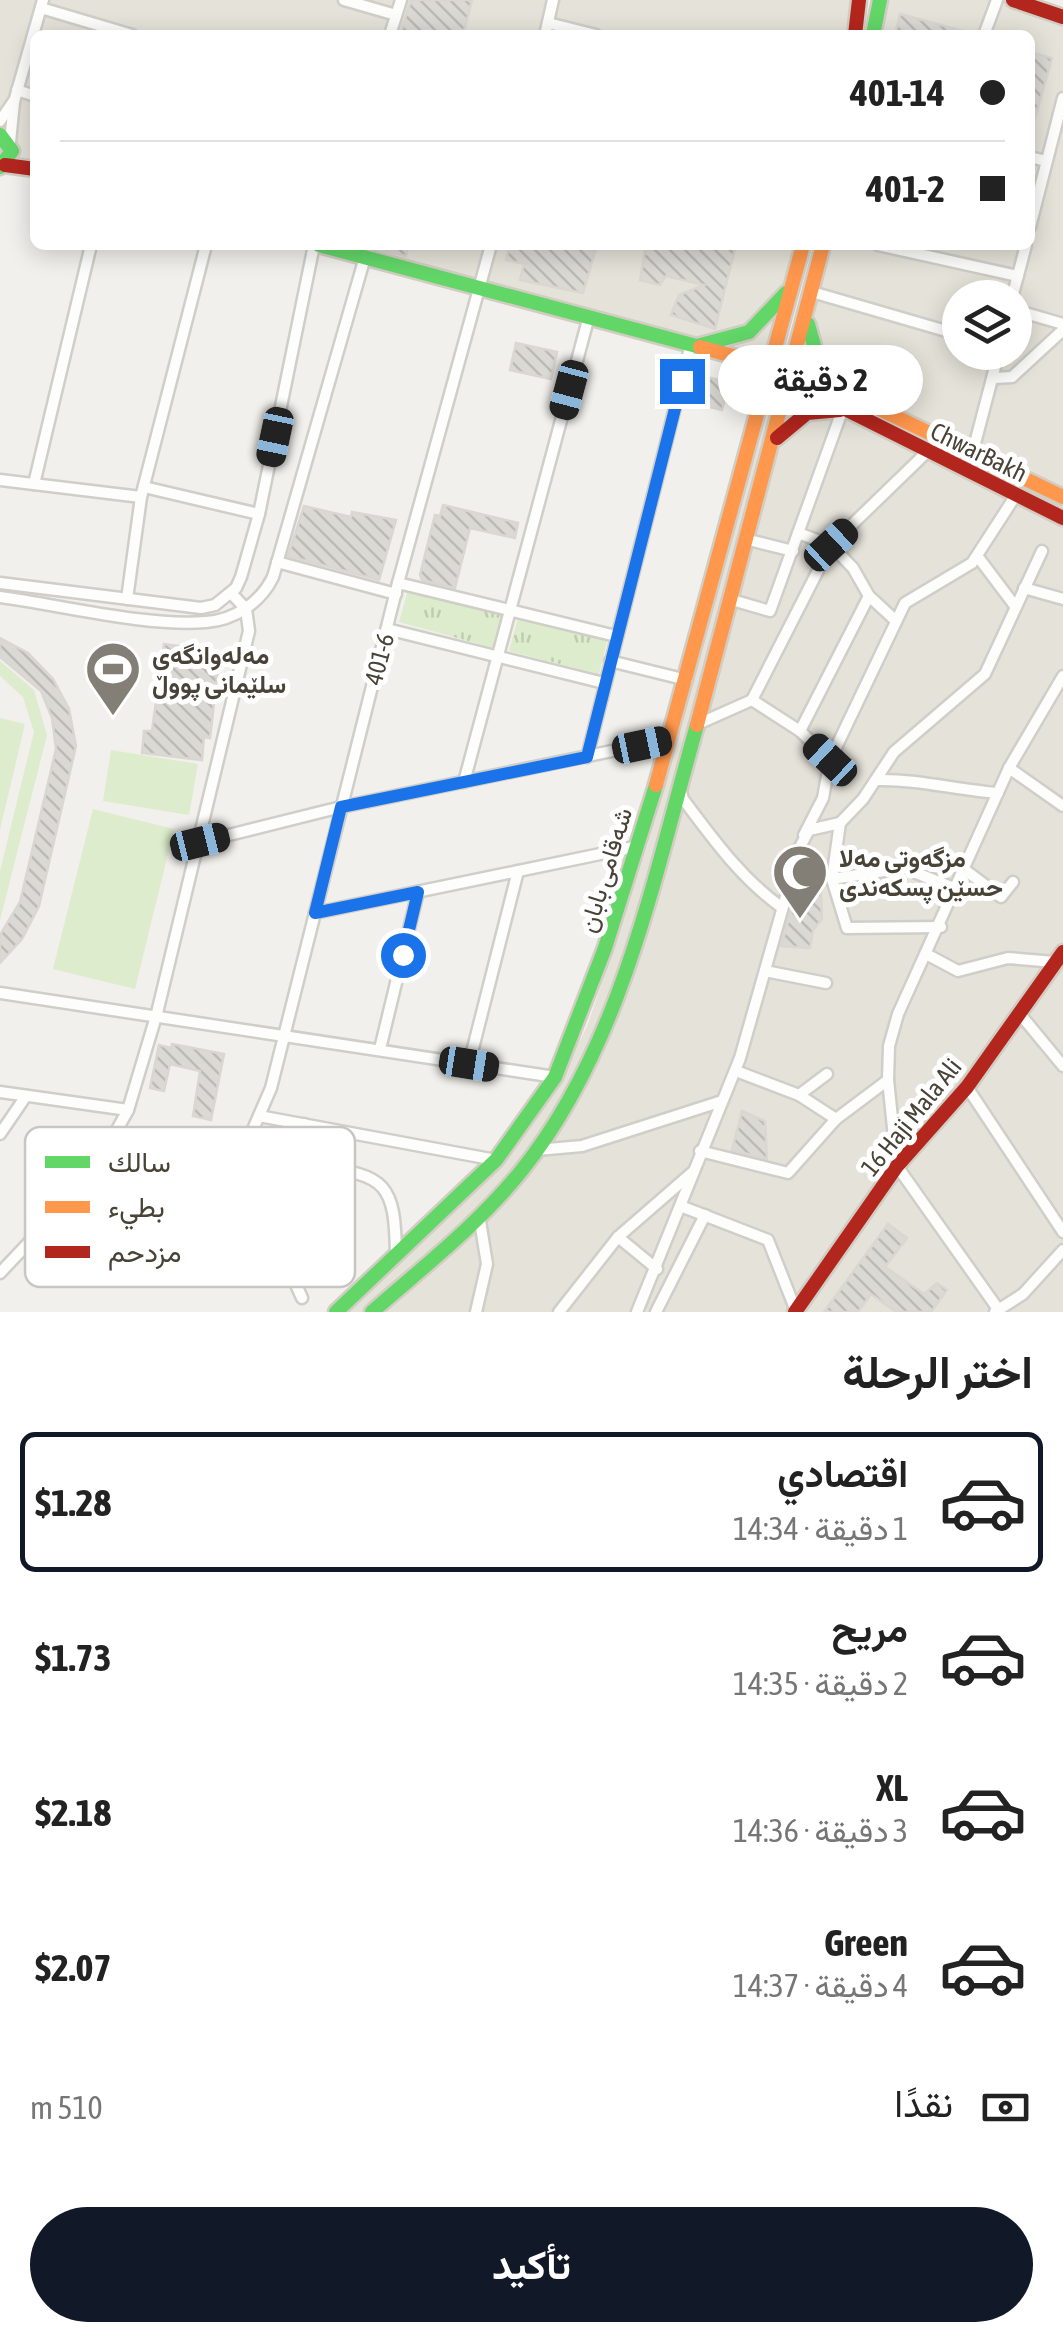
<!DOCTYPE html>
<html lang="ar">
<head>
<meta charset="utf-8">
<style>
	:root { --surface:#fff; --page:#f2f2f2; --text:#222; --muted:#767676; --line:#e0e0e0; --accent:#111827 }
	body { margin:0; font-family:"Asap Condensed",Vazirmatn,sans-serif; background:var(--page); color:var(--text); direction:rtl; height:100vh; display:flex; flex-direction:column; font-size:38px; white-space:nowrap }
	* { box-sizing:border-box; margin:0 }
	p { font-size:32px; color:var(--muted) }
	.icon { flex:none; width:55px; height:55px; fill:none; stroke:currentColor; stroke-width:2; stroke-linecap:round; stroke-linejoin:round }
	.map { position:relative; height:1312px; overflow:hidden; direction:ltr }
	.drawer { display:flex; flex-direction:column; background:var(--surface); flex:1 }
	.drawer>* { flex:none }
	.guide { position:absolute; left:30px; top:30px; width:1005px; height:220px; border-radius:15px; box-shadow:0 5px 25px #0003; direction:rtl; display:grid; align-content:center; height:220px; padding:0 30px; background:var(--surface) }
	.controls { position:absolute; left:942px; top:280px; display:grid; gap:20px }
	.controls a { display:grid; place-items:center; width:90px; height:90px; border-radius:50%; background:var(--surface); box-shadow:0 5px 25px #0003; font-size:50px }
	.end { position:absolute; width:45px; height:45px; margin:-22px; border:12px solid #1a73e8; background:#fff; box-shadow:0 0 0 5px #fff }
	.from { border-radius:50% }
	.bubble { position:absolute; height:70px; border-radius:35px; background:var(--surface); box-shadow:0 5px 25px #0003; font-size:32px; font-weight:700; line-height:70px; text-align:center; direction:rtl }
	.car { position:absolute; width:30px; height:60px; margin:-30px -15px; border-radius:12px; box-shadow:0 0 8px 2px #0007; background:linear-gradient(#222 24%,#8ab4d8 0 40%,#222 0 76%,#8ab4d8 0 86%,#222 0) }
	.guide b { display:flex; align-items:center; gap:35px; height:95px; font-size:38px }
	.guide b+b { border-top:2px solid var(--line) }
	.guide i { width:25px; height:25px; background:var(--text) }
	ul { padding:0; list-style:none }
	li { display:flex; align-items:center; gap:30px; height:140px; margin:0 20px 15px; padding:0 10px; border:5px solid transparent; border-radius:15px }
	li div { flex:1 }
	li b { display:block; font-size:38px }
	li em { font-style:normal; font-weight:700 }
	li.selected { border-color:var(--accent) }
	li>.icon { width:90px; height:90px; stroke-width:1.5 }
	h2 { padding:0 30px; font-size:45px; line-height:120px }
	.pay { display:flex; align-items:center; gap:25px; height:110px; padding:0 30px; font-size:38px }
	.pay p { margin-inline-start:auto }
	.cta { display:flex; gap:20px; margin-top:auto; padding:20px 30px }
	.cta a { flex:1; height:115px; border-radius:60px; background:var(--accent); color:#fff; font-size:40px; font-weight:700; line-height:115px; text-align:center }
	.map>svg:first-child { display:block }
	.residential { fill:#e5e2d9; fill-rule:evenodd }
	.grass { fill:#ddeccc }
	.park { fill:url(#park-tufts) }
	.building { fill:url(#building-back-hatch); stroke:#dad7d2; stroke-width:2.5 }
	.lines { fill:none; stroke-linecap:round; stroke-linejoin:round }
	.street-casing { stroke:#cfcec9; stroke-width:15 }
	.fast-casing { stroke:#d1cdc3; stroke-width:19 }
	.slow-casing { stroke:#d1cdc3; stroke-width:19 }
	.jam-casing { stroke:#d1cdc3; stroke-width:19 }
	.street { stroke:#fdfdfc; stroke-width:10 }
	.fast { stroke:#63d668; stroke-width:14 }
	.slow { stroke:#ff974d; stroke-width:14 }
	.jam { stroke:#b3261e; stroke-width:14 }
	.route { stroke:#1a73e8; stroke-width:12 }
	.labels { text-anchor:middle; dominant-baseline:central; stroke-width:10; stroke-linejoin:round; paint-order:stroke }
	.street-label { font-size:25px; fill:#484237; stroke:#fff }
	.poi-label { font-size:25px; font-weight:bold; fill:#484237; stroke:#fff; text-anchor:start }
	.key { fill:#fff; stroke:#c8c6c3; stroke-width:2.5 }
	.key-label { font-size:28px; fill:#484237 }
</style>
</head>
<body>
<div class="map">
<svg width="1063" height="1312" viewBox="0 0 1063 1312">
	<defs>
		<pattern id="park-tufts" width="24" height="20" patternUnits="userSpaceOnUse" patternTransform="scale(2.5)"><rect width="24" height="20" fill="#ddeccc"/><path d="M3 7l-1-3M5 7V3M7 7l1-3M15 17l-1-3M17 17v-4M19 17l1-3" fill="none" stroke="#bfccb0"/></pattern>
		<pattern id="building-back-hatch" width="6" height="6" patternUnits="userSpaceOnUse" patternTransform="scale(2.5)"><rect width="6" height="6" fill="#dbd9d4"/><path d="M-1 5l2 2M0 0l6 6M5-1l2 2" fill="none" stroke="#bdbbb7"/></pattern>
	</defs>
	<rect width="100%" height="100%" fill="#f1f0ec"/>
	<g class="residential">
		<path d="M0 0H865L856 35H35V168L0 159Z"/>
		<path d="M880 0H991L1063 25V497L786 363 842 411 1063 518V1312H348L505 1155 559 1079 587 1027 647 847 782 360 319 245H808L786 348 822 245H1030V35H872ZM960 298H1015V352H960Z"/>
	</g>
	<g class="grass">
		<path d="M0 661 34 690 47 735 0 920V871L34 732 23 697 0 676Z"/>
		<path d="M0 718 25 724 0 830Z"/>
		<path d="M111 750 198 764 189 815 103 801Z"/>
		<path d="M93 809 174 829 135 989 53 969Z"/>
	</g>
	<g class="park">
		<path d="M408 590 503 615 494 648 399 622Z"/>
		<path d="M518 618 607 641 599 674 509 651Z"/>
	</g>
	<g class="building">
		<path d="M411 0H472L463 35H400Z"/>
		<path d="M900 14 967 32V35H895Z"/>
		<path d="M1030 52 1052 58 1033 125H1030Z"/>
		<path d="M376 245H408L406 256 375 249Z"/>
		<path d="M510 245H597L583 293 520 280 524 264 506 260Z"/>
		<path d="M646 245 692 249 693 245H736L715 329 671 315 679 295 704 285 666 276 660 285 640 280Z"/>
		<path d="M516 343 557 352 551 379 510 370Z"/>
		<path d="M696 374 729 383 722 410 689 402Z"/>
		<path d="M443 505 518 523 515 538 470 528 455 588 422 580 420 575 435 515 440 516Z"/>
		<path d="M304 506 351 517 352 512 396 520 379 580 288 556Z"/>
		<path d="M0 638 28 653 53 679 69 709 76 746 39 906 22 939 0 963V935L20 902 56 749 52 718 41 691 0 657Z"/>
		<path d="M164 644 220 652 210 738 204 737 202 760 142 753 144 731H152Z"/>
		<path d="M797 890 821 892 822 919 813 930 810 948 781 946Z"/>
		<path d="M172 1044 224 1054 211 1120 193 1116 200 1071 170 1064 164 1091 150 1088 159 1045 171 1048Z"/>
		<path d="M742 1111 765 1121 767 1159 732 1150Z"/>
		<path d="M888 1224 907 1238 885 1267 924 1294 937 1283 947 1290 931 1312H896L871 1294 858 1312H824Z"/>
	</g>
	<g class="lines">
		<g class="street-casing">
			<g id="street">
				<path d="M344 0 396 15"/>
				<path d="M41 8 132 35"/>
				<path d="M548 23 596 35"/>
				<path d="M390 35 401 0"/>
				<path d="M545 35 553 0"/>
				<path d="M984 35 997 0"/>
				<path d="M17 90 35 96"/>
				<path d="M0 121 13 102"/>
				<path d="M10 142 14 102 43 0"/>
				<path d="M1030 157 1046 161"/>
				<path d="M1030 227 1063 98"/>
				<path d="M878 245 1018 276"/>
				<path d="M812 292 960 335"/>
				<path d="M1012 298 1026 245"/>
				<path d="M1015 310 1063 324"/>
				<path d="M995 378 1012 377 1063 330"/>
				<path d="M973 451 999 352"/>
				<path d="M0 480 141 497"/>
				<path d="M34 484 91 245"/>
				<path d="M144 487 259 514"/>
				<path d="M798 533 831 545 853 568 869 596 895 620"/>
				<path d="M749 540 793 551"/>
				<path d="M978 557 1015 606"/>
				<path d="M277 562 396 594"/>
				<path d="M0 583 201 608 215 605 236 588 241 577 259 514 314 245"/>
				<path d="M398 583 616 636"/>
				<path d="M1024 588 1063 599"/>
				<path d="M0 597C60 605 147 627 206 622 235 620 261 602 273 577L365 257"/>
				<path d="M127 599 141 497 206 245"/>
				<path d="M732 600 770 611 842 411"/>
				<path d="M387 629 604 683"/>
				<path d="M610 661 687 680"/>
				<path d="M752 700 831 545 928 451"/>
				<path d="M698 724 752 700 800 731 830 760"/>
				<path d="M800 731 869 596"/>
				<path d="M587 757 691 344"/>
				<path d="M1009 768 1063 806"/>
				<path d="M877 780C918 779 956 790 998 793"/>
				<path d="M464 782 589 316"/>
				<path d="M680 788 683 799C714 840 740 877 781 907"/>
				<path d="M804 835 823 798 830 760 905 603 972 563 1016 495"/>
				<path d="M201 842 341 807 670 739"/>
				<path d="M965 870 1001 897 1013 882"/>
				<path d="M832 879 904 868 956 889"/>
				<path d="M315 913 634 847"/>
				<path d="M941 927 847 928 832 879 840 823 863 799 894 752 985 674 1042 551"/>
				<path d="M928 955 958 971 1008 958 1055 962"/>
				<path d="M765 971 826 983"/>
				<path d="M0 993 555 1077"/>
				<path d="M1020 1014 1063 1066"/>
				<path d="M380 1049 418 892"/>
				<path d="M469 1064 518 871"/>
				<path d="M736 1071 799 1095 836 1119"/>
				<path d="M967 1087 1063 1232"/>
				<path d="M0 1092 128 1110"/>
				<path d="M799 1095 827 1074"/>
				<path d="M259 1116 496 1160"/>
				<path d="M0 1134 26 1096"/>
				<path d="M537 1150 582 1146 719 1102"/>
				<path d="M700 1151 788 1173 836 1119 888 1080"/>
				<path d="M239 1169 257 1197 270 1196 316 1167C387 1174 395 1185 396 1255"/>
				<path d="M304 1174V1124"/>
				<path d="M257 1197 302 1298"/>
				<path d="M683 1207 768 1240 796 1311"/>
				<path d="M618 1237 657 1269"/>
				<path d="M221 1243 241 1157 271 1088 398 583 491 245"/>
				<path d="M0 1273 53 1217 108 1146 128 1110 157 1013 249 631 246 609 231 593"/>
				<path d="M998 1309 897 1166 888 1080 889 1046 898 1014 1009 768 1063 676"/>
				<path d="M476 1312 487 1264 479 1215"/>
				<path d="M559 1312 618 1237 694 1171"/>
				<path d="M637 1312 740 1058 800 847 809 830 840 823"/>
				<path d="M656 1312 705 1215"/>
				<path d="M995 1312 1023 1294 1063 1250"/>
			</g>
		</g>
		<g class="fast-casing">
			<g id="fast">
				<path d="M873 35 880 0"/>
				<path d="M0 135 12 151 0 167"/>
				<path d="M319 245 700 347"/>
				<path d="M808 324 816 353 846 392"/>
				<path d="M697 346 749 332 786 293"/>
				<path d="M336 1312 496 1160 555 1077 605 948 656 785"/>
				<path d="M372 1312C423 1267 479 1224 522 1170 622 1045 654 876 697 725"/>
			</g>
		</g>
		<g class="slow-casing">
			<g id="slow">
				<path d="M700 347 773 367 794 368 1063 497"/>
				<path d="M697 725 823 245"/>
				<path d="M656 785 803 245"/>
			</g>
		</g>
		<g class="jam-casing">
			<g id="jam">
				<path d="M1013 0 1063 17"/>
				<path d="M855 35 859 0"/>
				<path d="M5 165 35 169"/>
				<path d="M783 378 1063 518"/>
				<path d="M777 438 807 413 840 410"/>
				<path d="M795 1312 897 1166 967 1087 1063 952"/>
			</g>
		</g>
		<use href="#street" class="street"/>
		<use href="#fast" class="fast"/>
		<use href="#slow" class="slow"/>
		<use href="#jam" class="jam"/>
	</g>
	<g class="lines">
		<path class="route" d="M403 955 418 892 315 913 341 807 587 757 682 381"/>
	</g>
	<defs>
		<g id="stadium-pin" transform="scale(2.875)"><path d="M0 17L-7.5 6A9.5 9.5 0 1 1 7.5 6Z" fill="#837f76" stroke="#fff"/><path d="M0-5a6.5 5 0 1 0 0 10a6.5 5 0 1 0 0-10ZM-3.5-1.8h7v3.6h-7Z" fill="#fff"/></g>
		<g id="mosque-pin" transform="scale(2.875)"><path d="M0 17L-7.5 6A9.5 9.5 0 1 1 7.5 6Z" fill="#837f76" stroke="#fff"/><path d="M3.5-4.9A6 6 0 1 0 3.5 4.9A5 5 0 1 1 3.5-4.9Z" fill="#fff"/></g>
	</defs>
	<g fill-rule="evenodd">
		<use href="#stadium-pin" x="113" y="669"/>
		<use href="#mosque-pin" x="800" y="872"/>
	</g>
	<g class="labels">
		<g class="street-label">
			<text transform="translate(979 452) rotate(26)">ChwarBakh</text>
			<text transform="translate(379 659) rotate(-75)">401-6</text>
			<text transform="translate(605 870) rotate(-73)">شەقامی بابان</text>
			<text transform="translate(911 1117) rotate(-51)">16 Haji Mala Ali</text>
		</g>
		<g class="poi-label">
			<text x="152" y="655">مەلەوانگەی<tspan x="152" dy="29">سلێمانی پووڵ</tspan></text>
			<text x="839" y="858">مزگەوتی مەلا<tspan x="839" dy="29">حسێن پسکەندی</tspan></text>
		</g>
	</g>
	<rect x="25" y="1127" width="330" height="160" rx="15" class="key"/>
	<rect x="45" y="1156" width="45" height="12" fill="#63d668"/>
	<rect x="45" y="1201" width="45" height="12" fill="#ff974d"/>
	<rect x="45" y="1246" width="45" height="12" fill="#b3261e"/>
	<g class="key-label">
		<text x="108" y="1172">سالك</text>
		<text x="108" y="1217">بطيء</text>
		<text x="108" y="1262">مزدحم</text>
	</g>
</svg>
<div class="controls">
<a><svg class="icon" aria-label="layers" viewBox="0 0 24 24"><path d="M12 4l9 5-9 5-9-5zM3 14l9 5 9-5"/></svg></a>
</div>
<i class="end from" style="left:403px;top:955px"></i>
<i class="end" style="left:682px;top:381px"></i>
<div class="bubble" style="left:718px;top:345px;width:205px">2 دقيقة</div>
<i class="car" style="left:569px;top:390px;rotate:195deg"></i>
<i class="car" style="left:275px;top:437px;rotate:192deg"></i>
<i class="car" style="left:831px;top:545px;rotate:47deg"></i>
<i class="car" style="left:642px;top:745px;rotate:78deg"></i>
<i class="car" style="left:830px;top:760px;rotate:313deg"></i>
<i class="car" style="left:200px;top:842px;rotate:76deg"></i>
<i class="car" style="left:469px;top:1064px;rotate:99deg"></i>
<div class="guide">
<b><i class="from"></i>401-14</b>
<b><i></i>401-2</b>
</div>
</div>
<section class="drawer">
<h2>اختر الرحلة</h2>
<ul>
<li class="selected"><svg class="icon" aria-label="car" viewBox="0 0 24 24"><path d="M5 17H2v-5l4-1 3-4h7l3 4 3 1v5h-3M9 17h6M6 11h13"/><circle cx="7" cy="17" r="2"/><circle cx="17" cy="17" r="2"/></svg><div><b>اقتصادي</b><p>1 دقيقة · 14:34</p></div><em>$1.28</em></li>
<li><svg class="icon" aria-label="car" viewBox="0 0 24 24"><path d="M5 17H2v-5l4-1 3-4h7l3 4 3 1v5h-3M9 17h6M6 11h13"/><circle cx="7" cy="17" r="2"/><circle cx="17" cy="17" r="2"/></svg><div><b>مريح</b><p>2 دقيقة · 14:35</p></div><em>$1.73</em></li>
<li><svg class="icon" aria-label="car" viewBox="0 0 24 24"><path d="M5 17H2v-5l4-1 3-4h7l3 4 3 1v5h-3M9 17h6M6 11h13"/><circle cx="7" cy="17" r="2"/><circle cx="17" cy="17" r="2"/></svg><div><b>XL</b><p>3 دقيقة · 14:36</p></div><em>$2.18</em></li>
<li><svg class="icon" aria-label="car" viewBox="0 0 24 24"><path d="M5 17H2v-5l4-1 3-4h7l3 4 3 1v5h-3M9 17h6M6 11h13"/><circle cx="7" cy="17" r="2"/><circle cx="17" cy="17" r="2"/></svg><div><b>Green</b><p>4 دقيقة · 14:37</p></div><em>$2.07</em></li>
</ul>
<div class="pay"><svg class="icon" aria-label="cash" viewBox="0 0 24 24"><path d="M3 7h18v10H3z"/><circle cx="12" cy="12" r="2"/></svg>نقدًا<p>510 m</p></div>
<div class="cta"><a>تأكيد</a></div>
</section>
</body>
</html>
